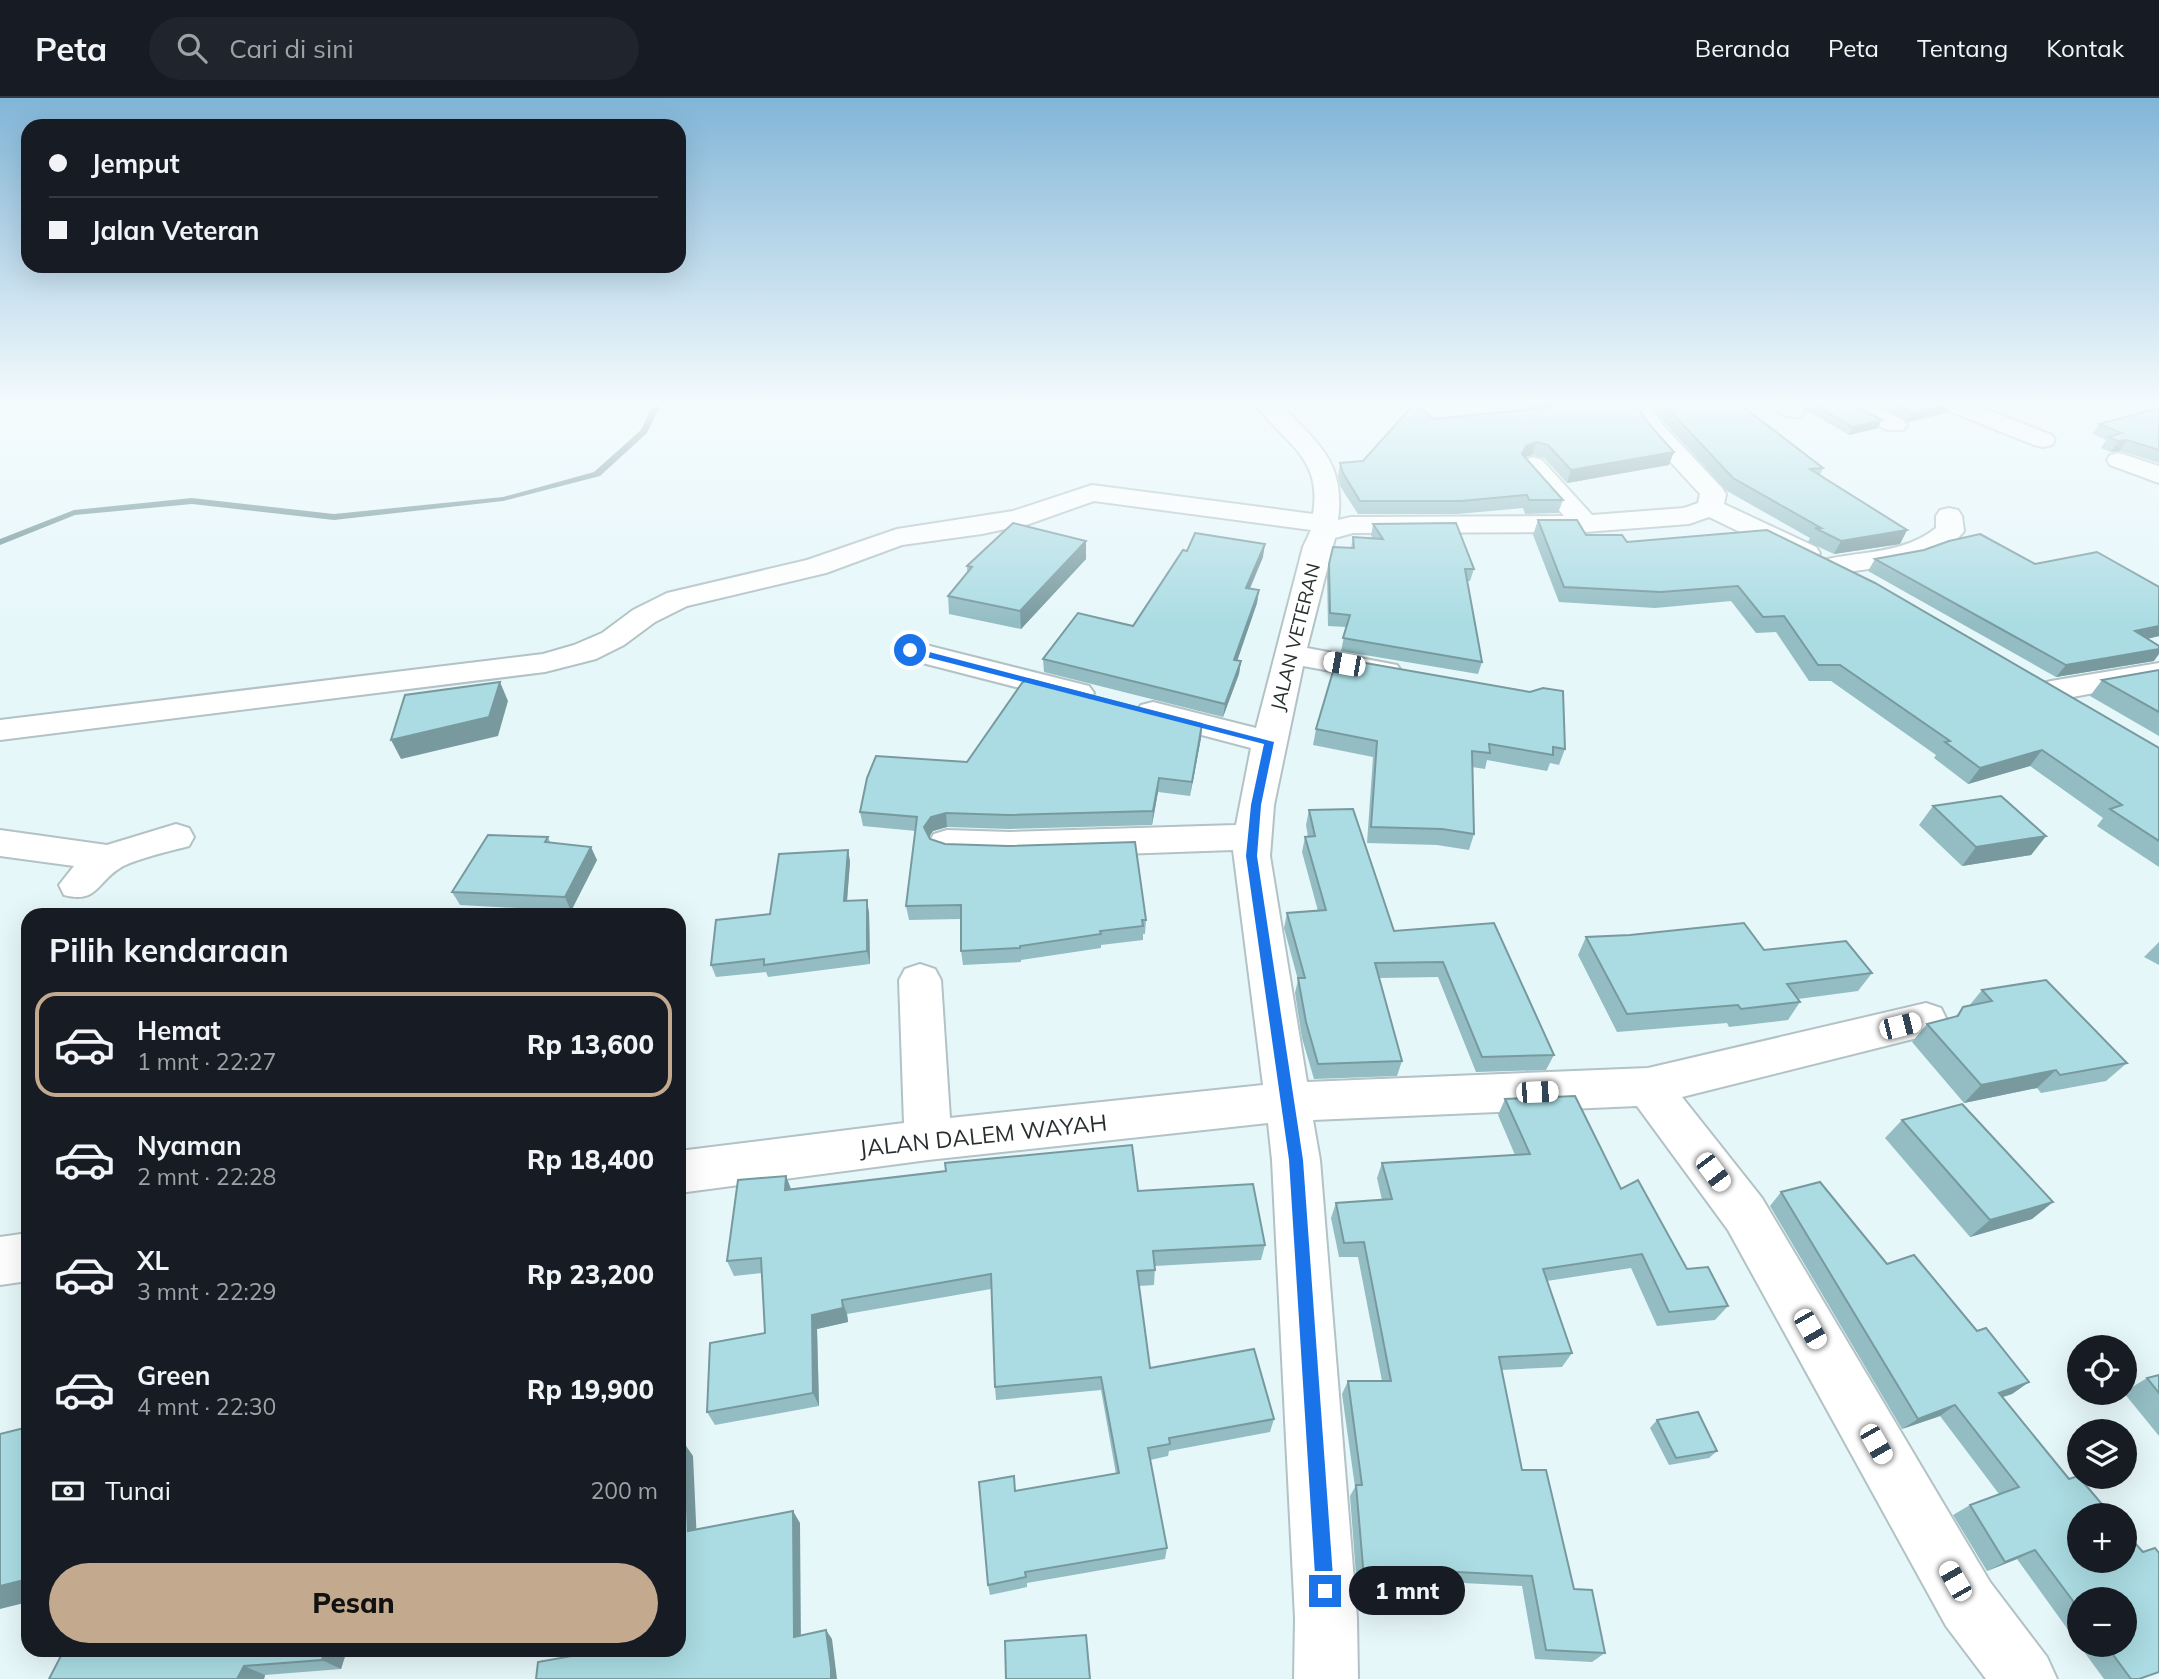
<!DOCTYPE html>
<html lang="id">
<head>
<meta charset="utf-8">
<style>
	:root { --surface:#171b24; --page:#20242c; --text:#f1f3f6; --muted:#9ea1a6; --line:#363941; --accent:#c3a98d }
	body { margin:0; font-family:Mulish,sans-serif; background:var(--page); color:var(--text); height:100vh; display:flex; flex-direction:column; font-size:26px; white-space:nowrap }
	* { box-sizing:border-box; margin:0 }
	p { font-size:23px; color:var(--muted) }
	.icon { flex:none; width:38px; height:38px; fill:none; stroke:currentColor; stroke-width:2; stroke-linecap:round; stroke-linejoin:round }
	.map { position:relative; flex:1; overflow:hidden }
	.drawer { position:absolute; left:21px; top:810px; width:665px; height:749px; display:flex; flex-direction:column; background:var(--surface); border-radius:21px; box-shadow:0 7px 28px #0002 }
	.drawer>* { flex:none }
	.banner { position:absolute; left:21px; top:21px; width:665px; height:154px; border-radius:21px; box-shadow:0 7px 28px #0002; display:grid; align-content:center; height:154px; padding:0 28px; background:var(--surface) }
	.fabs { position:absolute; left:2067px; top:1237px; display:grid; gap:14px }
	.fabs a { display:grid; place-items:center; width:70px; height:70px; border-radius:50%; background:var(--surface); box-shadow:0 7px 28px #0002; font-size:35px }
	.end { position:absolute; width:32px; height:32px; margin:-16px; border:9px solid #1a73e8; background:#fff; box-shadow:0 0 0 4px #fff }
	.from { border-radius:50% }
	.bubble { position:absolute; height:49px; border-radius:24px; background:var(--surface); box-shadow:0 7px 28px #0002; font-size:23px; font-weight:800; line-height:49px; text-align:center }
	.car { position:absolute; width:21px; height:42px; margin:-21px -10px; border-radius:9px; box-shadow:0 0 5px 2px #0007; background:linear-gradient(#fff 24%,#345 0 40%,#fff 0 76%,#345 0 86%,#fff 0) }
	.banner b { display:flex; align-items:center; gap:24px; height:66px; font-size:26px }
	.banner b+b { border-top:2px solid var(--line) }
	.banner i { width:18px; height:18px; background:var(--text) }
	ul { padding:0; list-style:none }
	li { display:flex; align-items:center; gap:21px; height:105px; margin:0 14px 10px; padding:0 14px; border:4px solid transparent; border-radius:21px }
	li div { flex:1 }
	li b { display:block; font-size:26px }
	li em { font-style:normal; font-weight:800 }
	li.active { border-color:var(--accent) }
	li>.icon { width:63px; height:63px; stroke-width:1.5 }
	h2 { padding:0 28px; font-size:32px; line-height:84px }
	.pay { display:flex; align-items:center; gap:18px; height:77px; padding:0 28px; font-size:26px }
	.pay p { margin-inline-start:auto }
	.primary-button { display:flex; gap:14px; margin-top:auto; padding:14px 28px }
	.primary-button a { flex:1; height:80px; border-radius:42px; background:var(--accent); color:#111; font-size:28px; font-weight:800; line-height:80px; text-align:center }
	header { display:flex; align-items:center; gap:42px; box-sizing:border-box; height:98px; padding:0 35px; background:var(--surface); border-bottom:2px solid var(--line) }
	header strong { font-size:33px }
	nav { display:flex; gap:38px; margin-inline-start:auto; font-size:24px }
	.search { width:490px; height:63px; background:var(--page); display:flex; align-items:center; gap:18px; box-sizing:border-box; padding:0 24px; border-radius:38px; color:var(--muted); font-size:26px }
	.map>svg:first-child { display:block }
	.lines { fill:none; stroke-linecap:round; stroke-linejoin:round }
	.stream { fill:#6a8e93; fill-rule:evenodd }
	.minor-casing { stroke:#b2c2c5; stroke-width:4 }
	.minor { fill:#fff; fill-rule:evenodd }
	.wall { fill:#93bdc3 }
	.shaded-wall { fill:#789a9f }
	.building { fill:#abdce3; stroke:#789a9f; stroke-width:2 }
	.route { fill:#1a73e8 }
	.labels { text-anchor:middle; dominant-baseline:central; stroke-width:5; stroke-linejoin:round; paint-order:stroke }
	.street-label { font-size:19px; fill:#282e2f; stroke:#fff }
	.near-street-label { font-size:23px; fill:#282e2f; stroke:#fff }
</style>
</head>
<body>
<header>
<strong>Peta</strong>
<div class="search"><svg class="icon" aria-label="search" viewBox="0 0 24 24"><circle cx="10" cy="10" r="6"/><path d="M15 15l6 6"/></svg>Cari di sini</div>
<nav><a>Beranda</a><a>Peta</a><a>Tentang</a><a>Kontak</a></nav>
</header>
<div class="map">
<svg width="2159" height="1581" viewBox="0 0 2159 1581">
	<rect width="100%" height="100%" fill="#e6f7fa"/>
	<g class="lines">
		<path class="stream" d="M654 305H662L647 335 600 378 503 403 334 422 192 406 75 417 0 447V441L74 412 192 400 334 416 503 399 594 374 641 332Z"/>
		<g class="minor-casing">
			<g id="minor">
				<path d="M1255 305H1279C1316 344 1346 363 1338 422L1351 419 1564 418 1520 367 1524 362 1533 359 1542 362 1592 417 1684 410 1698 405 1700 396 1645 336 1626 307 1651 305 1650 307 1662 326 1722 390 1726 396 1724 406 1816 449 1820 455 1816 461 1806 463 1796 461 1709 419 1689 426 1585 434 1353 435 1335 440 1307 550 1397 567 1402 574 1397 581 1386 583 1303 568 1274 707 1270 758 1307 984 1648 970 1926 905 1941 910 1947 922 1941 934 1682 999 1762 1100 1990 1484 2047 1559 2057 1581H1986L1946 1528 1728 1132 1637 1008 1313 1022 1320 1062 1357 1520 1358 1581H1294L1295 1520 1272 1062 1268 1025 928 1062 679 1095V1053L904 1025 899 882 905 871 920 866 935 871 941 882 950 1020 1263 987 1233 752 1009 760 947 758 934 754 928 745 934 736 947 732 1009 734 1236 727 1251 650 1141 621 1137 614 1141 607 1153 604 1256 630 1303 449 1311 432 1094 403 1029 426 982 436 902 447 826 475 687 508 655 524 624 547 596 561 545 574 0 642V622L543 556 574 547 602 535 633 512 667 495 807 462 897 431 1013 413 1092 387 1313 416C1323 357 1283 346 1255 305Z"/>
				<path d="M1769 305H1796L1805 313 1801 318C1789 321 1776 316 1769 305Z"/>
				<path d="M1841 305H1870L1903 322 1907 327 1903 332H1887L1844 310Z"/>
				<path d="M1938 305H1970L2052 337 2055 342 2052 347 2043 349 2034 347 1941 310Z"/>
				<path d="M2119 355 2159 368V385L2110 367 2107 362 2110 357Z"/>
				<path d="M1949 410 1958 412 1962 418 1964 433C1941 466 1870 470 1833 476L1823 474 1819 468 1823 462C1861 453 1904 456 1936 430V418L1940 412Z"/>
				<path d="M910 543 1089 588 1094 595 1089 602 1078 605 899 559 895 552 899 545Z"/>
				<path d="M2159 565V583L2051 603 2040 600 2035 593 2040 586 2051 583Z"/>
				<path d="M176 726 189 730 194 739 189 748C171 753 134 761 120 770 97 784 97 806 64 797L59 787 74 768 0 758V732L107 747Z"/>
				<path d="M28 1135V1183L0 1187V1139Z"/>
			</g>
		</g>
		<use href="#minor" class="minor"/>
	</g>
	<g class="wall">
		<path d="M1520 305H1635L1669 367 1567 385 1544 360 1532 357 1525 359 1563 402 1558 415 1525 416 1523 410 1458 416H1358L1340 388 1338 378 1340 365 1363 363 1434 321 1531 312Z"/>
		<path d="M1652 305H1738L1823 370 1820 377 1907 432 1900 446 1834 456 1808 444 1810 440 1727 393 1664 324Z"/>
		<path d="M1800 305H1849L1878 330 1849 337 1808 313Z"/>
		<path d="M1876 305H1947L1946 315 1908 324Z"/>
		<path d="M2159 310V365L2120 353 2111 354 2101 350 2106 342 2093 336 2099 326Z"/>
		<path d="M1538 422 1586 437 1627 444 2159 650V769L2097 728 2103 720 2030 668 1968 686 1934 660 1936 657 1831 583H1809L1776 534 1756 535 1731 503 1655 510 1559 504 1533 437Z"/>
		<path d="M1373 426 1474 471 1470 483H1467L1482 564 1478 576 1341 553 1346 529 1328 528 1327 478 1329 466 1351 450 1353 439 1373 440 1371 438Z"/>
		<path d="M1086 443V461L1021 531 949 516 948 498 967 475V468Z"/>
		<path d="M1263 459 1250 491 1259 492 1257 505 1237 563H1241L1239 576 1223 619 1044 574 1043 561 1133 528Z"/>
		<path d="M1875 461 2159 538 2147 541 2154 563 2056 579 1868 473Z"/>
		<path d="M1337 560 1565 651 1559 667 1550 665 1547 673 1487 662 1485 671 1472 669 1474 736 1469 752 1437 747 1367 745 1373 659 1313 647 1316 631Z"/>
		<path d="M2159 572V638L2090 598 2102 582Z"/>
		<path d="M1202 626 1201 640 1190 698 1158 694 1152 727 1009 731 947 729 933 733 929 739 930 741 1146 822 1145 836H1143V842L1101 847V850L1021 862V864L963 867 961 853V821L909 822 906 808 916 733 863 728 860 714 967 664Z"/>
		<path d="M1933 708 2046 738 2031 757 1962 768 1919 727Z"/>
		<path d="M1309 712 1394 833 1494 825 1554 957 1546 972 1476 974 1438 879 1379 880 1402 963 1397 978 1314 981 1302 940 1295 895 1298 882 1284 830 1287 815 1318 813 1302 754 1305 739H1308L1306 727Z"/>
		<path d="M548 739 550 744 597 762 571 813 460 807 452 794Z"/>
		<path d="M848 752 850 764 847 803 869 814 870 866 768 879 766 874 716 879 711 867Z"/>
		<path d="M1586 839 1764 852 1872 875 1858 893 1798 901 1800 904 1788 922 1729 929 1727 925 1617 934 1578 857Z"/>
		<path d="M2159 844V867L2144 859Z"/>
		<path d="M1982 892 2127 965 2106 983 2041 995 2037 990 1964 1005 1912 944 1927 926 1955 919 1963 909 1969 908Z"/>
		<path d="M1505 1001 1621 1091 1687 1171 1728 1208 1715 1222 1657 1228 1631 1170 1547 1183 1572 1255 1562 1269 1501 1272 1522 1372 1574 1491 1605 1555 1592 1564 1535 1561 1522 1488 1404 1482 1398 1490H1357L1350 1398 1355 1389 1342 1296 1348 1283H1382L1358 1159H1339L1331 1120 1336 1105 1382 1102 1377 1080 1382 1065 1515 1057 1498 1017Z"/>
		<path d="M1902 1022 2053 1104 2032 1121 1970 1139 1885 1040Z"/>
		<path d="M786 1078 791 1091 1138 1093 1265 1147 1261 1162 1155 1168 1154 1187 1139 1188 1150 1270 1274 1321 1270 1334 1169 1353 1168 1358 1150 1362 1167 1450 1165 1461 1027 1485V1489L990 1497 988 1487 1015 1393 1116 1376 1101 1292 996 1302 995 1289 991 1191 847 1216 848 1224 817 1231 819 1308 715 1327 707 1314 765 1235 762 1175 734 1178 727 1163Z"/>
		<path d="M1820 1084 1887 1166 1914 1157 1977 1233 1986 1230 2029 1284 2012 1296 2002 1299 2069 1381 2078 1378 2112 1418H2079V1463H2124V1433L2143 1454 2155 1450 2159 1455V1574L2139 1581H2104L2079 1547H2124V1502H2079V1547L2017 1461 1987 1473 1953 1417 1970 1407 1999 1396 1940 1318 1902 1331 1770 1108 1781 1094Z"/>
		<path d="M2159 1277V1338L2124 1295V1294L2147 1280Z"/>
		<path d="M1657 1322 1717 1353 1709 1360 1669 1367 1650 1330Z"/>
		<path d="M347 1552 341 1571 265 1577 264 1581H49Z"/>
	</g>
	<g class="shaded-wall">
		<path d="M1334 305H1348L1334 309Z"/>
		<path d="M1950 306 1946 315 1908 324 1912 315Z"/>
		<path d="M1882 322 1878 330 1849 337 1853 329Z"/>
		<path d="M2127 342 2120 353 2111 354 2118 343Z"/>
		<path d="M1536 344 1532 357 1522 360V356L1526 348Z"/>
		<path d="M1674 354 1669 367 1567 385 1571 372Z"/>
		<path d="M1907 432 1900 446 1834 456 1841 443Z"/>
		<path d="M1086 443V461L1021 531 1020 513Z"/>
		<path d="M1265 446 1263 459 1244 503 1246 490Z"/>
		<path d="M1259 492 1257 505 1233 575 1234 562Z"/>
		<path d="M2159 528V538L2126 546 2135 533Z"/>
		<path d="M2159 551V556L2154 563 2056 579 2066 567Z"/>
		<path d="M1241 563 1239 576 1223 619 1225 606Z"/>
		<path d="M500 584 508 603 498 638 401 661 391 642Z"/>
		<path d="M1202 626 1201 640 1190 698 1192 684Z"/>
		<path d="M2042 652 2030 668 1968 686 1980 670Z"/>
		<path d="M1159 680 1158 694 1152 727 1153 713Z"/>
		<path d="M946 715 947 729 933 733 926 744 924 729 931 719Z"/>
		<path d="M2046 738 2031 757 1962 768 1976 749Z"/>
		<path d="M591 749 597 762 571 813 565 799Z"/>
		<path d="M848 752 850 764 846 815 844 803Z"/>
		<path d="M867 802 869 814 870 866 867 853Z"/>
		<path d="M2056 972 2037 990 1964 1005 1981 987Z"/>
		<path d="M786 1078 792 1094 785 1092Z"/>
		<path d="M2053 1104 2032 1121 1970 1139 1990 1122Z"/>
		<path d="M842 1202 847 1216 848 1224 817 1231 819 1308 813 1295 812 1217Z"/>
		<path d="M2029 1284 2012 1296 1982 1306 1999 1295Z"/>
		<path d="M1955 1307 1940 1318 1902 1331 1918 1321Z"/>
		<path d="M684 1345 693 1358 697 1445 688 1433Z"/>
		<path d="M793 1413 800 1425 801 1548 794 1539Z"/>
		<path d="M2035 1452 2017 1461 1987 1473 2005 1464Z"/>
		<path d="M28 1481V1504L0 1511V1488Z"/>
		<path d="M826 1532 832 1541 837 1581H831Z"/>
		<path d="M325 1552H347L341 1571 322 1562Z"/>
		<path d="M244 1568 265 1577 264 1581H237Z"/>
	</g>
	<g class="building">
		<path d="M1545 305H1635L1648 325 1674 354 1571 372 1548 347 1536 344 1526 348 1522 356 1563 402H1529L1527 397 1461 403H1360L1343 375 1340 365 1363 363 1414 306 1434 321 1552 309Z"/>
		<path d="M1665 305H1738L1823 370 1810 371 1907 432 1841 443 1815 430H1821L1733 380 1669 312Z"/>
		<path d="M1812 305H1849L1882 322 1853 329Z"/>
		<path d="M1894 305H1947L1950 306 1912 315Z"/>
		<path d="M2159 310V352L2127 342 2118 343 2108 339 2122 335 2099 326Z"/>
		<path d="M1538 422H1577L1586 437H1622L1627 444 1767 432 1875 485 2159 650V743L2110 711 2122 707 2042 652 1980 670 1945 644 1950 643 1840 567H1818L1784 518 1763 519 1738 488 1661 494 1564 489Z"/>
		<path d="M1013 425 1086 443 1020 513 948 498 972 469 967 468Z"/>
		<path d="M1456 425 1474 471H1465L1482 564 1343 540 1350 517 1330 515 1329 466 1333 449 1354 450 1353 439 1383 441 1373 426Z"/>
		<path d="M1195 435 1265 446 1246 490 1259 492 1234 562 1241 563 1225 606 1043 561 1078 515 1133 528 1183 452 1187 453Z"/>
		<path d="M1980 436 2035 466 2097 454 2159 489V528L2135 533 2159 548V551L2066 567 1875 461 1924 452 1949 443Z"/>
		<path d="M1337 560 1530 594 1543 590 1563 593 1565 651 1553 649V657L1489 646 1490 655 1472 653 1474 736 1442 731 1371 729 1377 643 1316 631Z"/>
		<path d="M2159 572V614L2102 582Z"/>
		<path d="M1028 581 1202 626 1192 684 1159 680 1153 713 1008 717 946 715 931 719 924 729 930 741 945 746 1008 748 1135 744 1146 822H1142L1143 828 1100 833 1101 836 1020 848V850L961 853V807L906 808 917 719 860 714 867 680 876 658 967 664 1022 585Z"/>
		<path d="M500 584 489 619 391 642 405 597Z"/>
		<path d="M2001 698 2046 738 1976 749 1933 708Z"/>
		<path d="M1353 711 1394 833 1494 825 1554 957 1482 959 1443 864 1375 865 1402 963 1318 966 1306 924 1298 880H1305L1287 815 1326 812 1305 739 1315 738 1309 712Z"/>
		<path d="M488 737 548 739 545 744 591 749 565 799 452 794Z"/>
		<path d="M848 752 844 803 867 802V853L764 867V861L711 867 716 822 770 816 779 756Z"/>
		<path d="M1744 825 1764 852 1846 843 1872 875 1787 886 1800 904 1741 911 1738 907 1627 916 1586 839 1630 837Z"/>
		<path d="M2046 882 2127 965 2060 977 2056 972 1981 987 1927 926 1958 918 1963 909 1992 903 1982 892Z"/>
		<path d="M1575 998 1621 1091 1638 1082 1687 1171 1708 1169 1728 1208 1669 1214 1642 1156 1543 1171 1572 1255 1499 1259 1522 1372H1546L1574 1491 1592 1492 1605 1555 1546 1552 1532 1478 1404 1471 1406 1480H1364L1356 1387H1362L1348 1283H1391L1364 1144 1344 1145 1336 1105 1392 1101 1382 1065 1530 1056 1505 1001Z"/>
		<path d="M1962 1006 2053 1104 1990 1122 1902 1022Z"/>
		<path d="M1132 1047 1138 1093 1253 1086 1265 1147 1153 1153 1155 1172 1137 1173 1150 1270 1254 1251 1274 1321 1169 1340 1170 1346 1148 1350 1167 1450 1025 1474 1026 1479 988 1487 979 1384 1014 1378 1015 1393 1119 1375 1101 1279 995 1289 991 1176 842 1202 843 1210 812 1217 813 1295 707 1314 710 1245 765 1235 761 1160 727 1163 738 1082 786 1078 785 1092 946 1073 945 1065Z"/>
		<path d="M1820 1084 1887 1166 1914 1157 1977 1233 1986 1230 2029 1284 1999 1295 2069 1381 2078 1378 2112 1418H2079V1463H2124V1433L2143 1454 2155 1450 2159 1455V1574L2139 1581H2131L2106 1547H2124V1502H2079V1511L2035 1452 2005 1464 1970 1407 2019 1389 1955 1307 1918 1321 1781 1094Z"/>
		<path d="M2159 1277V1295L2147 1280Z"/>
		<path d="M1698 1314 1717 1353 1676 1360 1657 1322Z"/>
		<path d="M28 1329V1481L0 1488V1336Z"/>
		<path d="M684 1345 688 1433 793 1413 794 1539 826 1532 831 1570V1581H536L538 1564 572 1558V1552H679V1346Z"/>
		<path d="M1086 1537 1090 1581H1006L1005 1543Z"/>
		<path d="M64 1552H325L322 1562 244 1568 237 1581H49Z"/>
	</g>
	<linearGradient id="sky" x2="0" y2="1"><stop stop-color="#81b5d7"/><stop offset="0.58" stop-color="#f4fbfd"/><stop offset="1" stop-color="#f4fbfd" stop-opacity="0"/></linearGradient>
	<rect width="2159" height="526" fill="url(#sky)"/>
	<path class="route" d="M910 549 1274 644 1261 707 1257 758 1303 1062 1334 1493 1331 1499 1325 1502 1319 1499 1316 1493 1289 1062 1246 758 1251 707 1264 646 907 554V550Z"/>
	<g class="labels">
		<g class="street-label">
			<text transform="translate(1295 539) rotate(-76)">JALAN VETERAN</text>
		</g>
		<g class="near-street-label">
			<text transform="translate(983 1037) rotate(-6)">JALAN DALEM WAYAH</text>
		</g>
	</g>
</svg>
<div class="fabs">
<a><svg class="icon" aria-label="locate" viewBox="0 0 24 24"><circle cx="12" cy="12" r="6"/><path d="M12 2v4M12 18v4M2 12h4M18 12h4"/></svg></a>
<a><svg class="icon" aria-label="layers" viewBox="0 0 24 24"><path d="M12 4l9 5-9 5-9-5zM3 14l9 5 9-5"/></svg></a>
<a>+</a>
<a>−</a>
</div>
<i class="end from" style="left:910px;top:552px"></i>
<i class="end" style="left:1325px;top:1493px"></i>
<div class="bubble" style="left:1349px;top:1468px;width:116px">1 mnt</div>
<i class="car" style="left:1344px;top:566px;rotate:280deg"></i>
<i class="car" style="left:1900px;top:928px;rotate:76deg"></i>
<i class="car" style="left:1537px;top:994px;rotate:88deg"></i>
<i class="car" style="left:1713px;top:1074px;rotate:143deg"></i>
<i class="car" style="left:1810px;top:1231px;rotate:150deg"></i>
<i class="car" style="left:1876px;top:1346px;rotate:150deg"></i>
<i class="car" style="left:1955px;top:1483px;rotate:330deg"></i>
<div class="banner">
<b><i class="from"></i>Jemput</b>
<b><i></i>Jalan Veteran</b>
</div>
<section class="drawer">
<h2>Pilih kendaraan</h2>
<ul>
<li class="active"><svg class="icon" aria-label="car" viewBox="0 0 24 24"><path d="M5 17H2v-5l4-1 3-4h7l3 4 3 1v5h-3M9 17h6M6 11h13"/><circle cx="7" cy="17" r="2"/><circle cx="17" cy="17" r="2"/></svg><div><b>Hemat</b><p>1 mnt · 22:27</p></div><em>Rp 13,600</em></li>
<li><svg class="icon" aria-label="car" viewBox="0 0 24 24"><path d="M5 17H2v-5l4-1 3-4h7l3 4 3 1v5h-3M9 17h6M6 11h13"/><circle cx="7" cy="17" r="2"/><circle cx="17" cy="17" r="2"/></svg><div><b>Nyaman</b><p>2 mnt · 22:28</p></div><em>Rp 18,400</em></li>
<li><svg class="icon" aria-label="car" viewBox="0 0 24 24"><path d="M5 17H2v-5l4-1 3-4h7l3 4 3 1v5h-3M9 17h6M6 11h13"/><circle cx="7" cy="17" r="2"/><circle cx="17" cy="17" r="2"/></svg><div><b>XL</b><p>3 mnt · 22:29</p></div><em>Rp 23,200</em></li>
<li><svg class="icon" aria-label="car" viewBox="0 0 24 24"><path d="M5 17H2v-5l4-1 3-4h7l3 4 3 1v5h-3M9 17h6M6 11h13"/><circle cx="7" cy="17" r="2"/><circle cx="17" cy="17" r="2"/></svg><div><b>Green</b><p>4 mnt · 22:30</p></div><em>Rp 19,900</em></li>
</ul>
<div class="pay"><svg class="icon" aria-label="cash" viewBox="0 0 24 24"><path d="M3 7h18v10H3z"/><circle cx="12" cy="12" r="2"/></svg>Tunai<p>200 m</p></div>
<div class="primary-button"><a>Pesan</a></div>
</section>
</div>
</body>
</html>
